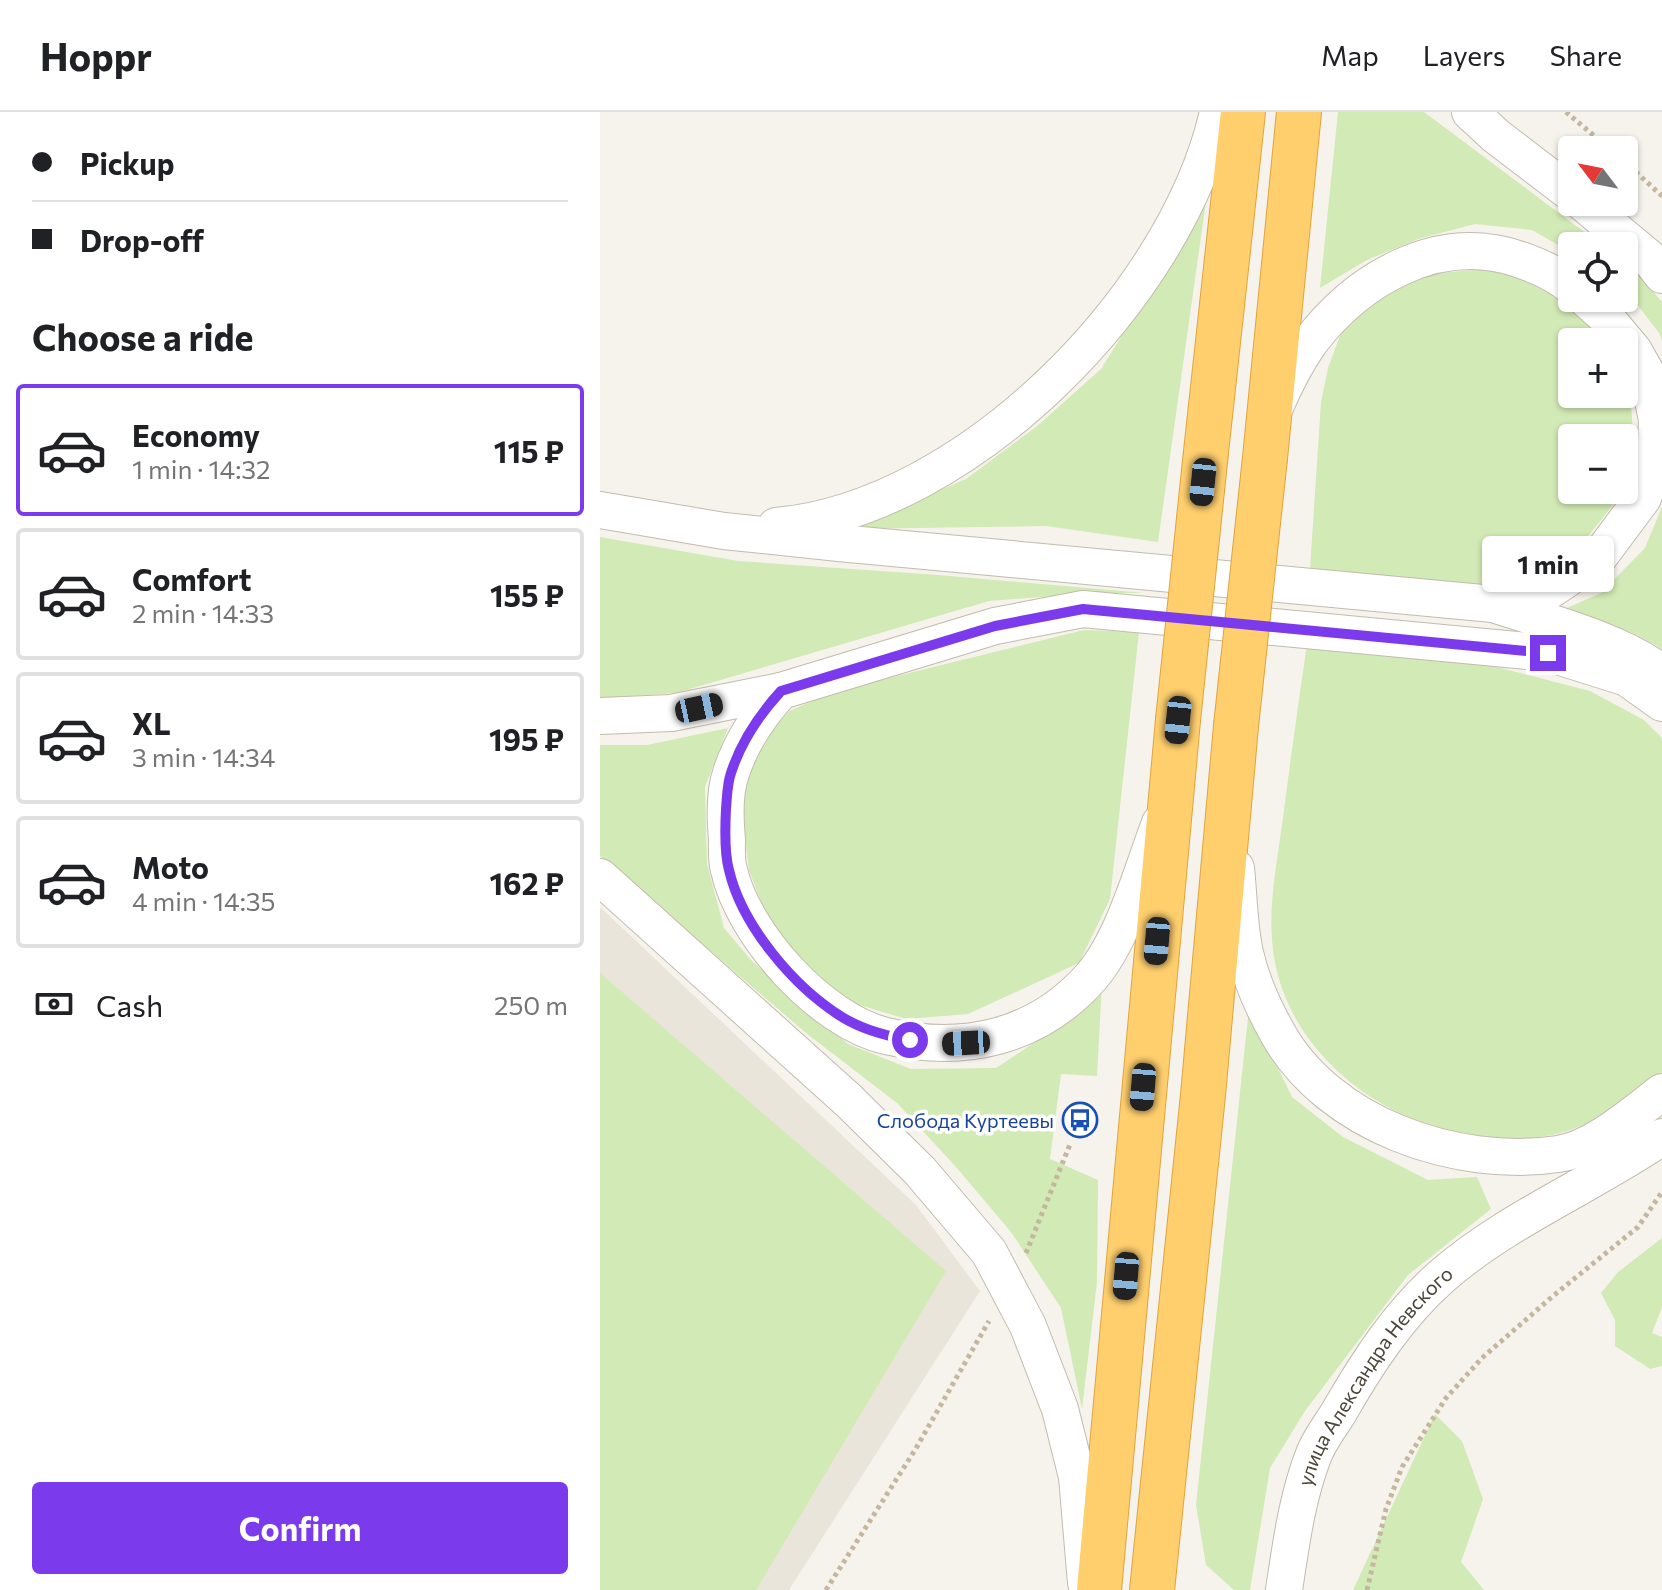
<!DOCTYPE html>
<html lang="en">
<head>
<meta charset="utf-8">
<style>
	:root { --surface:#fff; --page:#f2f2f2; --text:#202124; --muted:#757577; --line:#e0e0e0; --accent:#7c3aed }
	body { margin:0; font-family:Commissioner,sans-serif; background:var(--page); color:var(--text); height:100vh; display:flex; flex-direction:column; font-size:30px; white-space:nowrap }
	* { box-sizing:border-box; margin:0 }
	p { font-size:26px; color:var(--muted) }
	.icon { flex:none; width:44px; height:44px; fill:none; stroke:currentColor; stroke-width:2; stroke-linecap:round; stroke-linejoin:round }
	.map { position:relative; flex:1; overflow:hidden }
	.drawer { display:flex; flex-direction:column; background:var(--surface); width:600px }
	.drawer>* { flex:none }
	.hud { display:grid; align-content:center; height:176px; padding:0 32px; background:var(--surface) }
	.needle { width:52px; rotate:302deg }
	.fabs { position:absolute; left:958px; top:24px; display:grid; gap:16px }
	.fabs a { display:grid; place-items:center; width:80px; height:80px; border-radius:8px; background:var(--surface); box-shadow:0 2px 6px #0004; font-size:40px }
	.end { position:absolute; width:36px; height:36px; margin:-18px; border:10px solid #7c3aed; background:#fff; box-shadow:0 0 0 4px #fff }
	.from { border-radius:50% }
	.bubble { position:absolute; height:56px; border-radius:8px; background:var(--surface); box-shadow:0 2px 6px #0004; font-size:26px; font-weight:700; line-height:56px; text-align:center }
	.car { position:absolute; width:24px; height:48px; margin:-24px -12px; border-radius:10px; box-shadow:0 0 6px 2px #0007; background:linear-gradient(#222 24%,#8ab4d8 0 40%,#222 0 76%,#8ab4d8 0 86%,#222 0) }
	.hud b { display:flex; align-items:center; gap:28px; height:76px; font-size:30px }
	.hud b+b { border-top:2px solid var(--line) }
	.hud i { width:20px; height:20px; background:var(--text) }
	ul { padding:0; list-style:none }
	li { display:flex; align-items:center; gap:24px; height:132px; margin:0 16px 12px; padding:0 16px; border:4px solid var(--line); border-radius:8px }
	li div { flex:1 }
	li b { display:block; font-size:30px }
	li em { font-style:normal; font-weight:700 }
	li.selected { border-color:var(--accent) }
	li>.icon { width:72px; height:72px; stroke-width:1.5 }
	h2 { padding:0 32px; font-size:36px; line-height:96px }
	.pay { display:flex; align-items:center; gap:20px; height:88px; padding:0 32px; font-size:30px }
	.pay p { margin-inline-start:auto }
	.action { display:flex; gap:16px; margin-top:auto; padding:16px 32px }
	.action a { flex:1; height:92px; border-radius:8px; background:var(--accent); color:#fff; font-size:32px; font-weight:700; line-height:92px; text-align:center }
	header { display:flex; align-items:center; gap:48px; box-sizing:border-box; height:112px; padding:0 40px; background:var(--surface); border-bottom:2px solid var(--line) }
	header strong { font-size:38px }
	nav { display:flex; gap:44px; margin-inline-start:auto; font-size:28px }
	main { display:flex; flex:1; min-height:0 }
	.map>svg:first-child { display:block }
	.residential { fill:#eae5da }
	.green { fill:#d2eab5 }
	.lines { fill:none; stroke-linecap:round; stroke-linejoin:round }
	.minor-casing { stroke:#c2bbae; stroke-width:38 }
	.highway-casing { stroke:#e0a43c; stroke-width:46 }
	.path { stroke:#c4b79f; stroke-width:5; stroke-dasharray:4 4; stroke-linecap:butt }
	.minor { stroke:#fff; stroke-width:36 }
	.highway { stroke:#ffcf6e; stroke-width:44 }
	.highway-bridge-casing { stroke:#e0a43c; stroke-width:46; stroke-linecap:butt }
	.highway-bridge { stroke:#ffcf6e; stroke-width:44 }
	.route { stroke:#7c3aed; stroke-width:10 }
	.labels { text-anchor:middle; dominant-baseline:central; stroke-width:7; stroke-linejoin:round; paint-order:stroke }
	.transit-label { font-size:20px; fill:#164399; stroke:#fff; text-anchor:end }
	.street-label { font-size:20px; fill:#4b4439; stroke:#fff }
</style>
</head>
<body>
<header>
<strong>Hoppr</strong>
<nav><a>Map</a><a>Layers</a><a>Share</a></nav>
</header>
<main>
<section class="drawer">
<div class="hud">
<b><i class="from"></i>Pickup</b>
<b><i></i>Drop-off</b>
</div>
<h2>Choose a ride</h2>
<ul>
<li class="selected"><svg class="icon" aria-label="car" viewBox="0 0 24 24"><path d="M5 17H2v-5l4-1 3-4h7l3 4 3 1v5h-3M9 17h6M6 11h13"/><circle cx="7" cy="17" r="2"/><circle cx="17" cy="17" r="2"/></svg><div><b>Economy</b><p>1 min · 14:32</p></div><em>115 ₽</em></li>
<li><svg class="icon" aria-label="car" viewBox="0 0 24 24"><path d="M5 17H2v-5l4-1 3-4h7l3 4 3 1v5h-3M9 17h6M6 11h13"/><circle cx="7" cy="17" r="2"/><circle cx="17" cy="17" r="2"/></svg><div><b>Comfort</b><p>2 min · 14:33</p></div><em>155 ₽</em></li>
<li><svg class="icon" aria-label="car" viewBox="0 0 24 24"><path d="M5 17H2v-5l4-1 3-4h7l3 4 3 1v5h-3M9 17h6M6 11h13"/><circle cx="7" cy="17" r="2"/><circle cx="17" cy="17" r="2"/></svg><div><b>XL</b><p>3 min · 14:34</p></div><em>195 ₽</em></li>
<li><svg class="icon" aria-label="car" viewBox="0 0 24 24"><path d="M5 17H2v-5l4-1 3-4h7l3 4 3 1v5h-3M9 17h6M6 11h13"/><circle cx="7" cy="17" r="2"/><circle cx="17" cy="17" r="2"/></svg><div><b>Moto</b><p>4 min · 14:35</p></div><em>162 ₽</em></li>
</ul>
<div class="pay"><svg class="icon" aria-label="cash" viewBox="0 0 24 24"><path d="M3 7h18v10H3z"/><circle cx="12" cy="12" r="2"/></svg>Cash<p>250 m</p></div>
<div class="action"><a>Confirm</a></div>
</section>
<div class="map">
<svg width="1062" height="1478" viewBox="0 0 1062 1478">
	<rect width="100%" height="100%" fill="#f6f3ec"/>
	<path class="residential" d="M0 795 316 1093 380 1179 189 1478H0Z"/>
	<g class="green">
		<path d="M738 0H824L1003 134H972V141L932 118 875 112 818 127 767 148 720 176Z"/>
		<path d="M606 89 558 430 446 414 248 417 366 367 436 315 501 257Z"/>
		<path d="M1024 151 1040 164 1062 190V228L1059 221 1024 175Z"/>
		<path d="M900 156 957 185 989 204 1003 230H972V282H1024V274L1031 291 1034 338 1024 362V326H972V378H1018L1012 394 978 437 936 466 889 477 710 457 721 290 728 256 741 221 771 185 826 162Z"/>
		<path d="M1062 395V537C1030 516 997 507 960 499L1001 481 1045 436Z"/>
		<path d="M0 425 138 449 338 463 545 481H497L389 489 76 581 2 586H0Z"/>
		<path d="M484 518 539 520 510 787 479 851 368 902 306 907 243 888 200 850 167 806 149 758 141 695 155 644 183 602 232 580Z"/>
		<path d="M707 532 897 555 990 579 1044 608 1062 626V960C1029 988 990 1017 946 1024 823 1044 681 957 672 828 669 790 677 750 682 713 690 652 698 592 707 532Z"/>
		<path d="M128 616 105 675 107 752 124 816 151 848 248 932 311 957 396 956 452 919 502 870 497 964 461 962 450 1047 498 1068 497 1170 482 1297 461 1196 411 1120 356 1055 297 991 206 921 0 744V633H47Z"/>
		<path d="M0 861 346 1159 156 1478H0Z"/>
		<path d="M649 896 692 985 743 1025 828 1068 877 1065 891 1097 808 1163 705 1299 670 1356 650 1478H634L606 1453 596 1393Z"/>
		<path d="M1062 1126V1195L1052 1221 1062 1225V1254L1050 1257 1015 1234V1208L1001 1181 1018 1160Z"/>
		<path d="M835 1302 862 1329 883 1387 861 1450 884 1478H753Z"/>
	</g>
	<g class="lines">
		<g class="minor-casing">
			<g id="minor">
				<path d="M870 0 896 24 972 82"/>
				<path d="M982 90 1048 145 1062 163"/>
				<path d="M675 295C685 272 696 250 710 230 758 167 837 120 918 147 936 153 957 162 972 175"/>
				<path d="M0 398 124 419 239 431 893 492C941 508 1021 529 1059 559"/>
				<path d="M176 414C368 397 577 183 618 0"/>
				<path d="M893 492 952 477 999 445 1043 386 1055 351 1057 308 1048 264 1034 239 1003 202 985 186"/>
				<path d="M181 579C159 603 141 630 131 661 124 681 125 707 127 728 127 737 126 749 129 758 143 822 221 909 286 924 363 942 437 926 491 865 524 827 542 758 560 711"/>
				<path d="M0 604 71 601 181 579 395 514 483 497 948 541 1027 566 1062 591"/>
				<path d="M636 756C639 784 639 814 645 841 651 868 664 897 677 920 728 1013 857 1057 958 1042 994 1037 1034 1001 1062 980"/>
				<path d="M0 765 248 988 320 1059 389 1140 428 1214 460 1297 477 1365 486 1471"/>
				<path id="s1" d="M684 1478C691 1432 697 1385 714 1342 720 1327 731 1313 739 1300 767 1251 799 1202 841 1165 904 1109 992 1073 1062 1025"/>
			</g>
		</g>
		<g class="highway-casing">
			<g id="highway">
				<path d="M606 340 643 0"/>
				<path d="M665 346 699 0"/>
				<path d="M499 1478 578 608"/>
				<path d="M552 1478 603 983 636 614"/>
			</g>
		</g>
		<g class="path">
			<path d="M966 0 1011 38"/>
			<path d="M1024 49 1062 84"/>
			<path d="M426 1141 471 1030"/>
			<path d="M226 1478 315 1338 389 1209"/>
			<path d="M767 1478 786 1397 802 1355 846 1286 882 1246 953 1184 1038 1115 1062 1080"/>
		</g>
		<use href="#minor" class="minor"/>
		<use href="#highway" class="highway"/>
		<g class="highway-bridge-casing">
			<g id="highway-bridge">
				<path d="M578 608 606 340"/>
				<path d="M636 614 665 346"/>
			</g>
		</g>
		<use href="#highway-bridge" class="highway-bridge"/>
	</g>
	<g class="lines">
		<path class="route" d="M310 928C286 924 263 918 242 905 194 875 142 814 129 758 124 740 125 716 126 697 127 686 127 672 131 661 141 630 159 603 181 579L395 514 483 497 948 541"/>
	</g>
	<defs>
		<g id="bus-ring" transform="scale(1.8)"><circle r="9.5" fill="#fff" stroke="#1a4fb4" stroke-width="1.5"/><path d="M-5-6H5V4H4V6H2V4H-2V6H-4V4H-5ZM-3.5-4V0h7V-4ZM-3.5 1.2v1.5H-2V1.2ZM2 1.2v1.5H3.5V1.2Z" fill="#1a4fb4"/></g>
	</defs>
	<g fill-rule="evenodd">
		<use href="#bus-ring" x="480" y="1008"/>
	</g>
	<g class="labels">
		<g class="transit-label">
			<text x="454" y="1008">Слобода Куртеевы</text>
		</g>
		<g class="street-label">
			<text stroke="none"><textPath href="#s1" startOffset="238">улица Александра Невского</textPath></text>
		</g>
	</g>
</svg>
<div class="fabs">
<a><svg class="needle" viewBox="-14 -14 28 28"><path d="M0-13l5 13h-10z" fill="#e53935"/><path d="M0 13l5-13h-10z" fill="#757577"/></svg></a>
<a><svg class="icon" aria-label="locate" viewBox="0 0 24 24"><circle cx="12" cy="12" r="6"/><path d="M12 2v4M12 18v4M2 12h4M18 12h4"/></svg></a>
<a>+</a>
<a>−</a>
</div>
<i class="end from" style="left:310px;top:928px"></i>
<i class="end" style="left:948px;top:541px"></i>
<div class="bubble" style="left:882px;top:424px;width:132px">1 min</div>
<i class="car" style="left:603px;top:370px;rotate:186deg"></i>
<i class="car" style="left:99px;top:596px;rotate:78deg"></i>
<i class="car" style="left:578px;top:608px;rotate:186deg"></i>
<i class="car" style="left:557px;top:829px;rotate:185deg"></i>
<i class="car" style="left:366px;top:931px;rotate:267deg"></i>
<i class="car" style="left:543px;top:975px;rotate:185deg"></i>
<i class="car" style="left:526px;top:1164px;rotate:185deg"></i>
</div>
</main>
</body>
</html>
